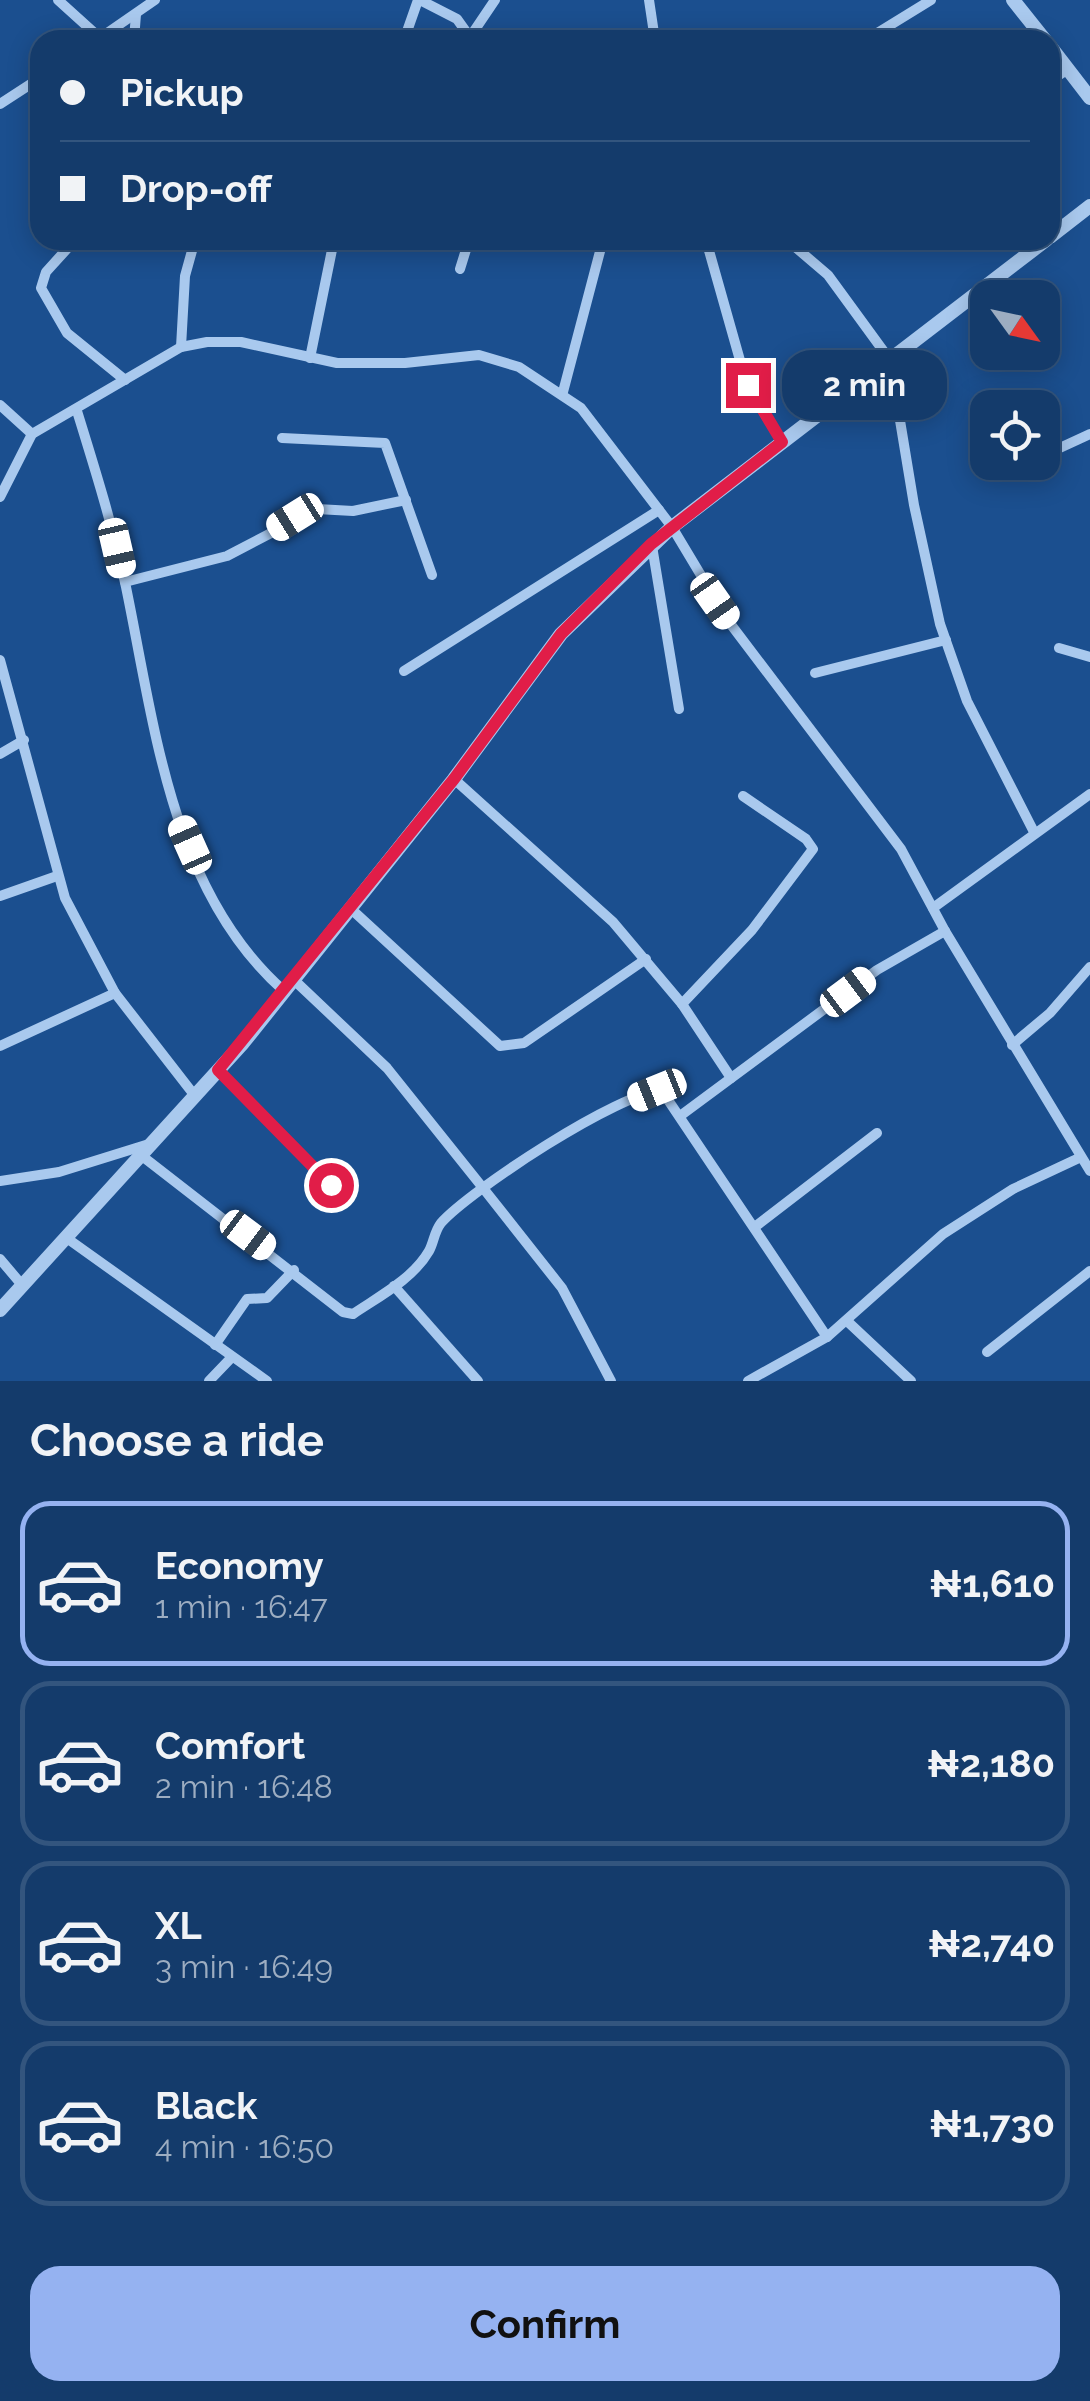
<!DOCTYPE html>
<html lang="en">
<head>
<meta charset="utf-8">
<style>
	:root { --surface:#143b6b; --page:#1d4271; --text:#f1f3f6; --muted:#9dadc1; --line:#33557e; --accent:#95b2f1 }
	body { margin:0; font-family:Raleway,sans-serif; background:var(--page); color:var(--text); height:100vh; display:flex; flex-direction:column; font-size:38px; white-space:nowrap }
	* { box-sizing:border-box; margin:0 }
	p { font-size:32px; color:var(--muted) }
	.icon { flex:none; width:55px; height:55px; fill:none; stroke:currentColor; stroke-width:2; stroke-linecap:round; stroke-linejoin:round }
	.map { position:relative; height:1381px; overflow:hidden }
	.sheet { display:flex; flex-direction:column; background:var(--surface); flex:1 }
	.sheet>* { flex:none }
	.banner { position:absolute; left:30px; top:30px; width:1030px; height:220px; border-radius:30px; box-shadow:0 5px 25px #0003,0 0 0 2px var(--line); display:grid; align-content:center; height:220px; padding:0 30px; background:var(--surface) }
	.needle { width:65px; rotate:123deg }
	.tools { position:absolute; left:970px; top:280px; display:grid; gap:20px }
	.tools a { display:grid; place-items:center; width:90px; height:90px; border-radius:20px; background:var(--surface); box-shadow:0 5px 25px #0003,0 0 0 2px var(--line); font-size:50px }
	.end { position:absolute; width:45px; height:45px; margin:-22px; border:12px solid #e11d48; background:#fff; box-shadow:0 0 0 5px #fff }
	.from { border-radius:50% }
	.bubble { position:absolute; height:70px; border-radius:30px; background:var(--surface); box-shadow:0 5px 25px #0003,0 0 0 2px var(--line); font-size:32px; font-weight:700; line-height:70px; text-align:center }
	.car { position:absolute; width:30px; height:60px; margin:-30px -15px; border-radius:12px; box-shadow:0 0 8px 2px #0007; background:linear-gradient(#fff 24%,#345 0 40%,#fff 0 76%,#345 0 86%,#fff 0) }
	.banner b { display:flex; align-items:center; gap:35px; height:95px; font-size:38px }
	.banner b+b { border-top:2px solid var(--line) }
	.banner i { width:25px; height:25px; background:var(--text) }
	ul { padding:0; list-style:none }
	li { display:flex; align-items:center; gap:30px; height:165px; margin:0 20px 15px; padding:0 10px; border:5px solid var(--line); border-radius:30px }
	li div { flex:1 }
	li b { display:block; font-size:38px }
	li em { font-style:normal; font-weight:700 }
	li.current { border-color:var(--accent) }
	li>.icon { width:90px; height:90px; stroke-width:1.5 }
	h2 { padding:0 30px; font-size:45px; line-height:120px }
	.action { display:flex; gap:20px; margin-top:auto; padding:20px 30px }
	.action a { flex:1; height:115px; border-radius:30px; background:var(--accent); color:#111; font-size:40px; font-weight:700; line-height:115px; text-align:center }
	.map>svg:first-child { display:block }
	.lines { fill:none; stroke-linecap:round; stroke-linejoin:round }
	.minor { stroke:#a9c9ee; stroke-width:10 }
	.tertiary { stroke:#a9c9ee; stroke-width:14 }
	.route { stroke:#e11d48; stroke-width:12 }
</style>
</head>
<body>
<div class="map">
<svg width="1090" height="1381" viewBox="0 0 1090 1381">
	<rect width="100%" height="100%" fill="#1b4f8f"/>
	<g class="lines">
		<g class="minor">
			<path d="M58 0 100 38"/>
			<path d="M420 0 457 19 472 40"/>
			<path d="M649 0 655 40"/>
			<path d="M470 37 495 0"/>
			<path d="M97 40 155 0"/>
			<path d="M134 40 136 14"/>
			<path d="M404 40 418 0"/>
			<path d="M866 40 931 0"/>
			<path d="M1050 81 1068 69"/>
			<path d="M0 104 40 78"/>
			<path d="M75 240 46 272 41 288 67 333 125 380"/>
			<path d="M706 240 747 385 782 442"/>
			<path d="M787 240 828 275 890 360 914 505 940 624 967 701 1034 832"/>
			<path d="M460 269 469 240"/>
			<path d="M181 347 185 276 195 240"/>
			<path d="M310 358 334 240"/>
			<path d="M563 392 603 240"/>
			<path d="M0 405 32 434"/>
			<path d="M77 411C95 469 113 527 126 587 155 727 171 891 284 991"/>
			<path d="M282 438 385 443 432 575"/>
			<path d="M1042 447 1051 452 1090 434"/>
			<path d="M0 497 32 434 181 347 207 342H241L337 363H405L479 355 519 367 581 408 672 527 729 622 901 849 945 931 1090 1171"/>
			<path d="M652 546 679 709"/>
			<path d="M125 582 227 556 317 509 353 511 406 500"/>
			<path d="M1059 648 1090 657"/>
			<path d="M0 660 65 898 115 993 195 1096"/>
			<path d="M404 671 659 510"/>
			<path d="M815 673 946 640"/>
			<path d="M0 754 24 740"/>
			<path d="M454 779 613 922 682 1004 731 1078"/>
			<path d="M0 896 57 876"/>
			<path d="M350 908 500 1046 524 1043 646 959"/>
			<path d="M933 908 1090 794"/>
			<path d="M293 979 387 1068 483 1188 562 1288 611 1381"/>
			<path d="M682 1004 752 930 813 849 806 839 743 796"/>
			<path d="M1012 1045 1050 1013 1090 967"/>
			<path d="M0 1046 115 993"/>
			<path d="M218 1070 331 1185"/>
			<path d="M680 1116 877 970 945 931"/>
			<path d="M142 1156 343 1312 353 1314C378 1297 413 1279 429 1251 434 1242 434 1232 441 1223 469 1191 622 1090 662 1091L827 1337"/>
			<path d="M0 1181 59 1172 149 1144"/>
			<path d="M756 1226 877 1133"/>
			<path d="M68 1239 267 1381"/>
			<path d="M0 1259 22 1285"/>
			<path d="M394 1286 478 1381"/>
			<path d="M847 1321 911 1381"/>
			<path d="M215 1345 247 1299 267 1298 294 1270"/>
			<path d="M987 1352 1090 1271"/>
			<path d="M209 1381 232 1357"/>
			<path d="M748 1381 827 1337 943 1234 1013 1189 1079 1158"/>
		</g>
		<g class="tertiary">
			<path d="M1013 0 1045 40"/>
			<path d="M1050 46 1090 98"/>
			<path d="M1050 237 1090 206"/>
			<path d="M0 1310 243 1043 454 779 561 634 672 527 1046 240"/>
		</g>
	</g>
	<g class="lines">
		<path class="route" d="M331 1185 218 1070 454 779 561 634 651 544 782 442 748 385"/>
	</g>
</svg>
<div class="tools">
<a><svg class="needle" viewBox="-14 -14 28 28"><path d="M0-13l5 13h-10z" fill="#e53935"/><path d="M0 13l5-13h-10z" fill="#9dadc1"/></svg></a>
<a><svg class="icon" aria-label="locate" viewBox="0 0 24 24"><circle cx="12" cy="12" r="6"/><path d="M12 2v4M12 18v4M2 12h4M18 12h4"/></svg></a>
</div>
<i class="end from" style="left:331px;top:1185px"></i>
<i class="end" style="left:748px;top:385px"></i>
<div class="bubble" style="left:782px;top:350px;width:165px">2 min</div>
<i class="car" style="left:295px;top:517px;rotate:238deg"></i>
<i class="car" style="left:117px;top:548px;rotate:167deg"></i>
<i class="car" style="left:715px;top:601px;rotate:145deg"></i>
<i class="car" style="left:190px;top:845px;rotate:336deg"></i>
<i class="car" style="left:848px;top:992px;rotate:53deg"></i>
<i class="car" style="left:657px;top:1090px;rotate:248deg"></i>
<i class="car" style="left:248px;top:1235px;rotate:127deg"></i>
<div class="banner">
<b><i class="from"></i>Pickup</b>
<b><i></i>Drop-off</b>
</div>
</div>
<section class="sheet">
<h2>Choose a ride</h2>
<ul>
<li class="current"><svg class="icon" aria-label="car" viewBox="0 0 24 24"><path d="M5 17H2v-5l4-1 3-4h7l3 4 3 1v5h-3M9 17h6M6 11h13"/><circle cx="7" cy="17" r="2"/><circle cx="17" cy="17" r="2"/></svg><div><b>Economy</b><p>1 min · 16:47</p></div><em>₦1,610</em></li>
<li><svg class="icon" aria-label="car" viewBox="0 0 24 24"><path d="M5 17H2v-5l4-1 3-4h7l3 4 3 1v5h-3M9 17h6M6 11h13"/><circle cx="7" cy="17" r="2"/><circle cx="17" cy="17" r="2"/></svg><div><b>Comfort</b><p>2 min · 16:48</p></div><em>₦2,180</em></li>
<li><svg class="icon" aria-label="car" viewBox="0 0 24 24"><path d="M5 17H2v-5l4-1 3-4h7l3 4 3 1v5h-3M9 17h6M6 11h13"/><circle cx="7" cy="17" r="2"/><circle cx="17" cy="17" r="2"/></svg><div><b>XL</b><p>3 min · 16:49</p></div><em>₦2,740</em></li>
<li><svg class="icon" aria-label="car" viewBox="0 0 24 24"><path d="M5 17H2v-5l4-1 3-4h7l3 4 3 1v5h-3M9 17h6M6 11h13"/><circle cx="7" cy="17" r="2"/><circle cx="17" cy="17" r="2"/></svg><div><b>Black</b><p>4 min · 16:50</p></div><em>₦1,730</em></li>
</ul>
<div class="action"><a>Confirm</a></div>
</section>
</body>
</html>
